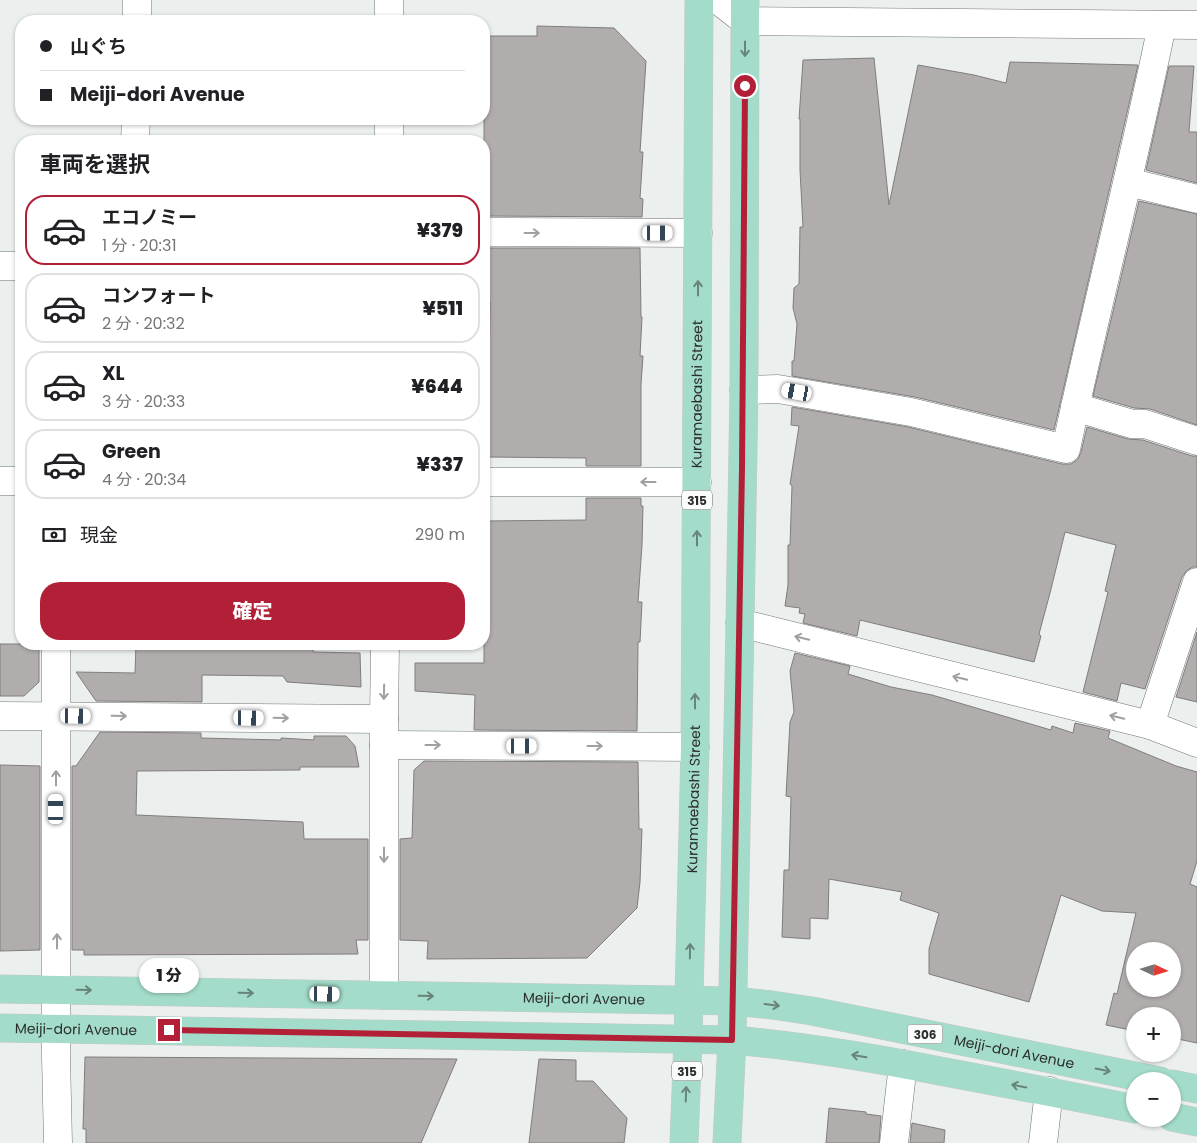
<!DOCTYPE html>
<html lang="ja">
<head>
<meta charset="utf-8">
<style>
	:root { --surface:#fff; --page:#f6f6f6; --text:#202124; --muted:#757577; --line:#e0e0e0; --accent:#b22037 }
	body { margin:0; font-family:Poppins,"Noto Sans JP",sans-serif; background:var(--page); color:var(--text); height:100vh; display:flex; flex-direction:column; font-size:19px; white-space:nowrap }
	* { box-sizing:border-box; margin:0 }
	p { font-size:16px; color:var(--muted) }
	.icon { flex:none; width:28px; height:28px; fill:none; stroke:currentColor; stroke-width:2; stroke-linecap:round; stroke-linejoin:round }
	.map { position:relative; flex:1; overflow:hidden }
	.drawer { position:absolute; left:15px; top:135px; width:475px; height:515px; display:flex; flex-direction:column; background:var(--surface); border-radius:20px; box-shadow:0 1px 4px #0004 }
	.drawer>* { flex:none }
	.top-card { position:absolute; left:15px; top:15px; width:475px; height:110px; border-radius:20px; box-shadow:0 1px 4px #0004; display:grid; align-content:center; height:110px; padding:0 25px; background:var(--surface) }
	.needle { width:32px; rotate:94deg }
	.tools { position:absolute; left:1126px; top:942px; display:grid; gap:10px }
	.tools a { display:grid; place-items:center; width:55px; height:55px; border-radius:50%; background:var(--surface); box-shadow:0 1px 4px #0004; font-size:25px }
	.end { position:absolute; width:22px; height:22px; margin:-11px; border:6px solid #b22037; background:#fff; box-shadow:0 0 0 2px #fff }
	.from { border-radius:50% }
	.bubble { position:absolute; height:35px; border-radius:18px; background:var(--surface); box-shadow:0 1px 4px #0004; font-size:16px; font-weight:800; line-height:35px; text-align:center }
	.car { position:absolute; width:15px; height:30px; margin:-15px -8px; border-radius:6px; box-shadow:0 0 4px 1px #0007; background:linear-gradient(#fff 24%,#345 0 40%,#fff 0 76%,#345 0 86%,#fff 0) }
	.top-card b { display:flex; align-items:center; gap:18px; height:48px; font-size:19px }
	.top-card b+b { border-top:1px solid var(--line) }
	.top-card i { width:12px; height:12px; background:var(--text) }
	ul { padding:0; list-style:none }
	li { display:flex; align-items:center; gap:15px; height:70px; margin:0 10px 8px; padding:0 15px; border:2px solid var(--line); border-radius:20px }
	li div { flex:1 }
	li b { display:block; font-size:19px }
	li em { font-style:normal; font-weight:800 }
	li.current { border-color:var(--accent) }
	li>.icon { width:45px; height:45px; stroke-width:1.5 }
	h2 { padding:0 25px; font-size:22px; line-height:60px }
	.pay { display:flex; align-items:center; gap:12px; height:55px; padding:0 25px; font-size:19px }
	.pay p { margin-inline-start:auto }
	.action { display:flex; gap:10px; margin-top:auto; padding:10px 25px }
	.action a { flex:1; height:58px; border-radius:20px; background:var(--accent); color:#fff; font-size:20px; font-weight:800; line-height:58px; text-align:center }
	.map>svg:first-child { display:block }
	.building { fill:#b1adad; stroke:#807d7d; fill-rule:evenodd }
	.lines { fill:none; stroke-linecap:round; stroke-linejoin:round }
	.minor-casing { stroke:#737675; stroke-width:29 }
	.major-casing { stroke:#c8c8c8; stroke-width:29 }
	.minor { stroke:#fff; stroke-width:28 }
	.major { stroke:#a3dcca; stroke-width:28 }
	.oneway { stroke:#68847b }
	.oneway2 { stroke:#a0a0a0 }
	.route { stroke:#b22037; stroke-width:6 }
	.labels { text-anchor:middle; dominant-baseline:central; stroke-width:4; stroke-linejoin:round; paint-order:stroke }
	.shield { fill:#f9fcfb; stroke:#6a6b6a; stroke-width:1 }
	.shield-label { font-size:12px; font-weight:bold; fill:#2c2d2c }
	.street-label { font-size:14px; fill:#2c2d2c; stroke:#f9fcfb }
</style>
</head>
<body>
<div class="map">
<svg width="1197" height="1143" viewBox="0 0 1197 1143">
	<rect width="100%" height="100%" fill="#ebefee"/>
	<g class="building">
		<path d="M537 26 614 28 646 61 640 152H643L640 198 643 199 642 217 484 216V36H537Z"/>
		<path d="M874 58 889 205 918 65 974 75 1006 83 1010 62 1138 65 1054 430 915 397 792 376V361H794L797 324 793 308 794 288 799 284 800 227H803L800 170V119H799L803 60Z"/>
		<path d="M1169 66H1194L1189 132H1197V183L1146 170Z"/>
		<path d="M1139 201 1197 214V425L1150 409 1134 408 1093 396Z"/>
		<path d="M484 248H640L641 317H642L640 356H643L641 384V466H586V458L488 457 490 302H484Z"/>
		<path d="M792 407 908 427 1062 464H1071L1078 459 1081 452 1087 427 1128 439 1143 440 1192 456H1197V567H1193L1187 570 1182 577 1145 689 1121 683 1117 701 1083 692 1108 592 1105 591 1116 545 1065 532 1050 593 1039 634 1041 636 1034 662 860 620 857 636 803 623 805 614 799 613 800 608 785 606 788 585V545H790L792 486 790 484 799 426 791 425Z"/>
		<path d="M586 498H641V506H643L642 545 638 602H642L640 642H638L637 731 474 730 475 695 415 691V663H484V521L586 520Z"/>
		<path d="M1197 632V702L1176 697Z"/>
		<path d="M0 644H39V682L24 696H0Z"/>
		<path d="M136 644H313V652L360 653 361 687 287 682 283 676 202 675V702L96 701 76 672 135 673Z"/>
		<path d="M795 653 850 666 848 674 891 687 932 695 1051 730 1052 726 1073 733 1075 723 1110 731 1108 738 1176 766 1197 772V861L1190 884 1197 887V1043L1173 1038 1172 1039V1016H1135V1031L1106 1025 1114 993 1117 994 1136 913 1102 911 1061 895 1029 1002 929 974V949L939 913 900 900 902 892 829 879 828 919 810 918V939L782 937 784 870H789L791 797 786 796 790 722 794 712 790 671ZM1135 951H1172V989H1135Z"/>
		<path d="M100 732 201 733V738L281 740V738L314 740V736H346L355 746 359 767H300V770L137 771 136 815 303 822 304 839H368V940H356L358 954 84 955V950H72V766H76Z"/>
		<path d="M424 761 638 762 639 829H642L640 882 637 908 587 958 427 959 428 941 400 940V839L412 838 414 770Z"/>
		<path d="M0 765 40 766V950L0 951Z"/>
		<path d="M85 1057 457 1059 421 1143H86V1129H83Z"/>
		<path d="M539 1059 576 1060V1081H593L627 1118 624 1143H529Z"/>
		<path d="M829 1108 866 1112V1114L881 1116 879 1143H826Z"/>
		<path d="M912 1123 945 1130 944 1143H910Z"/>
	</g>
	<g class="lines">
		<g class="minor-casing">
			<g id="minor">
				<path d="M137 0V21"/>
				<path d="M718 0 745 21 1197 25"/>
				<path d="M389 21V0"/>
				<path d="M389 119V141"/>
				<path d="M135 141 136 119"/>
				<path d="M1128 182 1197 199"/>
				<path d="M484 232 698 233"/>
				<path d="M0 266H21"/>
				<path d="M744 390 778 389 911 412 1066 449C1096 307 1133 167 1162 25"/>
				<path d="M1075 407 1132 424H1145L1197 441"/>
				<path d="M0 481H21"/>
				<path d="M484 482H697"/>
				<path d="M740 623 1150 725 1197 743"/>
				<path d="M56 644V1056L58 1143"/>
				<path d="M0 716 384 719"/>
				<path d="M1150 725 1197 582"/>
				<path d="M384 745 695 747"/>
				<path d="M384 995V719L385 644"/>
				<path d="M894 1143 903 1064"/>
				<path d="M1043 1143 1049 1091"/>
			</g>
		</g>
		<g class="major-casing">
			<g id="major">
				<path id="s1" d="M0 989 733 1001 772 1005 812 1011 1160 1081"/>
				<path id="s2" d="M0 1028 732 1040C804 1046 874 1058 945 1072 1009 1084 1072 1096 1135 1109"/>
				<path d="M1172 1084 1197 1089"/>
				<path d="M1172 1117 1197 1122"/>
				<path id="s3" d="M684 1143 688 1039 695 747 699 0"/>
				<path d="M727 1143 732 1040 740 623 744 390 745 0"/>
			</g>
		</g>
		<use href="#minor" class="minor"/>
		<use href="#major" class="major"/>
	</g>
	<defs><path id="oneway-shaft" d="M-6 0H5M1.5-3L5.5 0L1.5 3" fill="none" stroke-width="1.6" stroke-linecap="round" stroke-linejoin="round" transform="scale(1.25)"/></defs>
	<g class="oneway">
		<use href="#oneway-shaft" transform="translate(745 49) rotate(90)"/>
		<use href="#oneway-shaft" transform="translate(698 288) rotate(-90)"/>
		<use href="#oneway-shaft" transform="translate(697 538) rotate(-90)"/>
		<use href="#oneway-shaft" transform="translate(695 701) rotate(-90)"/>
		<use href="#oneway-shaft" transform="translate(690 951) rotate(-89)"/>
		<use href="#oneway-shaft" transform="translate(84 990) rotate(1)"/>
		<use href="#oneway-shaft" transform="translate(246 993) rotate(1)"/>
		<use href="#oneway-shaft" transform="translate(426 996) rotate(1)"/>
		<use href="#oneway-shaft" transform="translate(772 1005) rotate(7)"/>
		<use href="#oneway-shaft" transform="translate(859 1056) rotate(-171)"/>
		<use href="#oneway-shaft" transform="translate(1103 1070) rotate(11)"/>
		<use href="#oneway-shaft" transform="translate(1019 1086) rotate(-169)"/>
		<use href="#oneway-shaft" transform="translate(686 1094) rotate(-88)"/>
	</g>
	<g class="oneway2">
		<use href="#oneway-shaft" transform="translate(532 233)"/>
		<use href="#oneway-shaft" transform="translate(648 482) rotate(-180)"/>
		<use href="#oneway-shaft" transform="translate(802 638) rotate(-166)"/>
		<use href="#oneway-shaft" transform="translate(960 678) rotate(-166)"/>
		<use href="#oneway-shaft" transform="translate(384 692) rotate(91)"/>
		<use href="#oneway-shaft" transform="translate(119 716) rotate(1)"/>
		<use href="#oneway-shaft" transform="translate(1117 717) rotate(-166)"/>
		<use href="#oneway-shaft" transform="translate(281 718) rotate(1)"/>
		<use href="#oneway-shaft" transform="translate(433 745)"/>
		<use href="#oneway-shaft" transform="translate(595 746)"/>
		<use href="#oneway-shaft" transform="translate(56 778) rotate(-90)"/>
		<use href="#oneway-shaft" transform="translate(384 855) rotate(90)"/>
		<use href="#oneway-shaft" transform="translate(57 941) rotate(-90)"/>
	</g>
	<g class="lines">
		<path class="route" d="M169 1030 732 1040 742 468 745 86"/>
	</g>
	<g class="labels">
		<g class="shield">
			<rect x="682" y="490.5" width="30" height="19" rx="4"/>
			<rect x="907.5" y="1024.5" width="35" height="19" rx="4"/>
			<rect x="672" y="1061.5" width="30" height="19" rx="4"/>
		</g>
		<g class="shield-label">
			<text x="697" y="500">315</text>
			<text x="925" y="1034">306</text>
			<text x="687" y="1071">315</text>
		</g>
		<g class="street-label">
			<text stroke="none"><textPath href="#s3" startOffset="749">Kuramaebashi Street</textPath></text>
			<text stroke="none"><textPath href="#s3" startOffset="344">Kuramaebashi Street</textPath></text>
			<text stroke="none"><textPath href="#s1" startOffset="584">Meiji-dori Avenue</textPath></text>
			<text stroke="none"><textPath href="#s2" startOffset="76">Meiji-dori Avenue</textPath></text>
			<text stroke="none"><textPath href="#s1" startOffset="1019">Meiji-dori Avenue</textPath></text>
		</g>
	</g>
</svg>
<div class="tools">
<a><svg class="needle" viewBox="-14 -14 28 28"><path d="M0-13l5 13h-10z" fill="#e53935"/><path d="M0 13l5-13h-10z" fill="#757577"/></svg></a>
<a>+</a>
<a>−</a>
</div>
<i class="end from" style="left:745px;top:86px"></i>
<i class="end" style="left:169px;top:1030px"></i>
<div class="bubble" style="left:139px;top:958px;width:60px">1 分</div>
<i class="car" style="left:658px;top:233px;rotate:90deg"></i>
<i class="car" style="left:797px;top:392px;rotate:280deg"></i>
<i class="car" style="left:76px;top:716px;rotate:91deg"></i>
<i class="car" style="left:249px;top:718px;rotate:91deg"></i>
<i class="car" style="left:522px;top:746px;rotate:90deg"></i>
<i class="car" style="left:56px;top:809px;rotate:0deg"></i>
<i class="car" style="left:325px;top:994px;rotate:91deg"></i>
<div class="top-card">
<b><i class="from"></i>山ぐち</b>
<b><i></i>Meiji-dori Avenue</b>
</div>
<section class="drawer">
<h2>車両を選択</h2>
<ul>
<li class="current"><svg class="icon" aria-label="car" viewBox="0 0 24 24"><path d="M5 17H2v-5l4-1 3-4h7l3 4 3 1v5h-3M9 17h6M6 11h13"/><circle cx="7" cy="17" r="2"/><circle cx="17" cy="17" r="2"/></svg><div><b>エコノミー</b><p>1 分 · 20:31</p></div><em>¥379</em></li>
<li><svg class="icon" aria-label="car" viewBox="0 0 24 24"><path d="M5 17H2v-5l4-1 3-4h7l3 4 3 1v5h-3M9 17h6M6 11h13"/><circle cx="7" cy="17" r="2"/><circle cx="17" cy="17" r="2"/></svg><div><b>コンフォート</b><p>2 分 · 20:32</p></div><em>¥511</em></li>
<li><svg class="icon" aria-label="car" viewBox="0 0 24 24"><path d="M5 17H2v-5l4-1 3-4h7l3 4 3 1v5h-3M9 17h6M6 11h13"/><circle cx="7" cy="17" r="2"/><circle cx="17" cy="17" r="2"/></svg><div><b>XL</b><p>3 分 · 20:33</p></div><em>¥644</em></li>
<li><svg class="icon" aria-label="car" viewBox="0 0 24 24"><path d="M5 17H2v-5l4-1 3-4h7l3 4 3 1v5h-3M9 17h6M6 11h13"/><circle cx="7" cy="17" r="2"/><circle cx="17" cy="17" r="2"/></svg><div><b>Green</b><p>4 分 · 20:34</p></div><em>¥337</em></li>
</ul>
<div class="pay"><svg class="icon" aria-label="cash" viewBox="0 0 24 24"><path d="M3 7h18v10H3z"/><circle cx="12" cy="12" r="2"/></svg>現金<p>290 m</p></div>
<div class="action"><a>確定</a></div>
</section>
</div>
</body>
</html>
